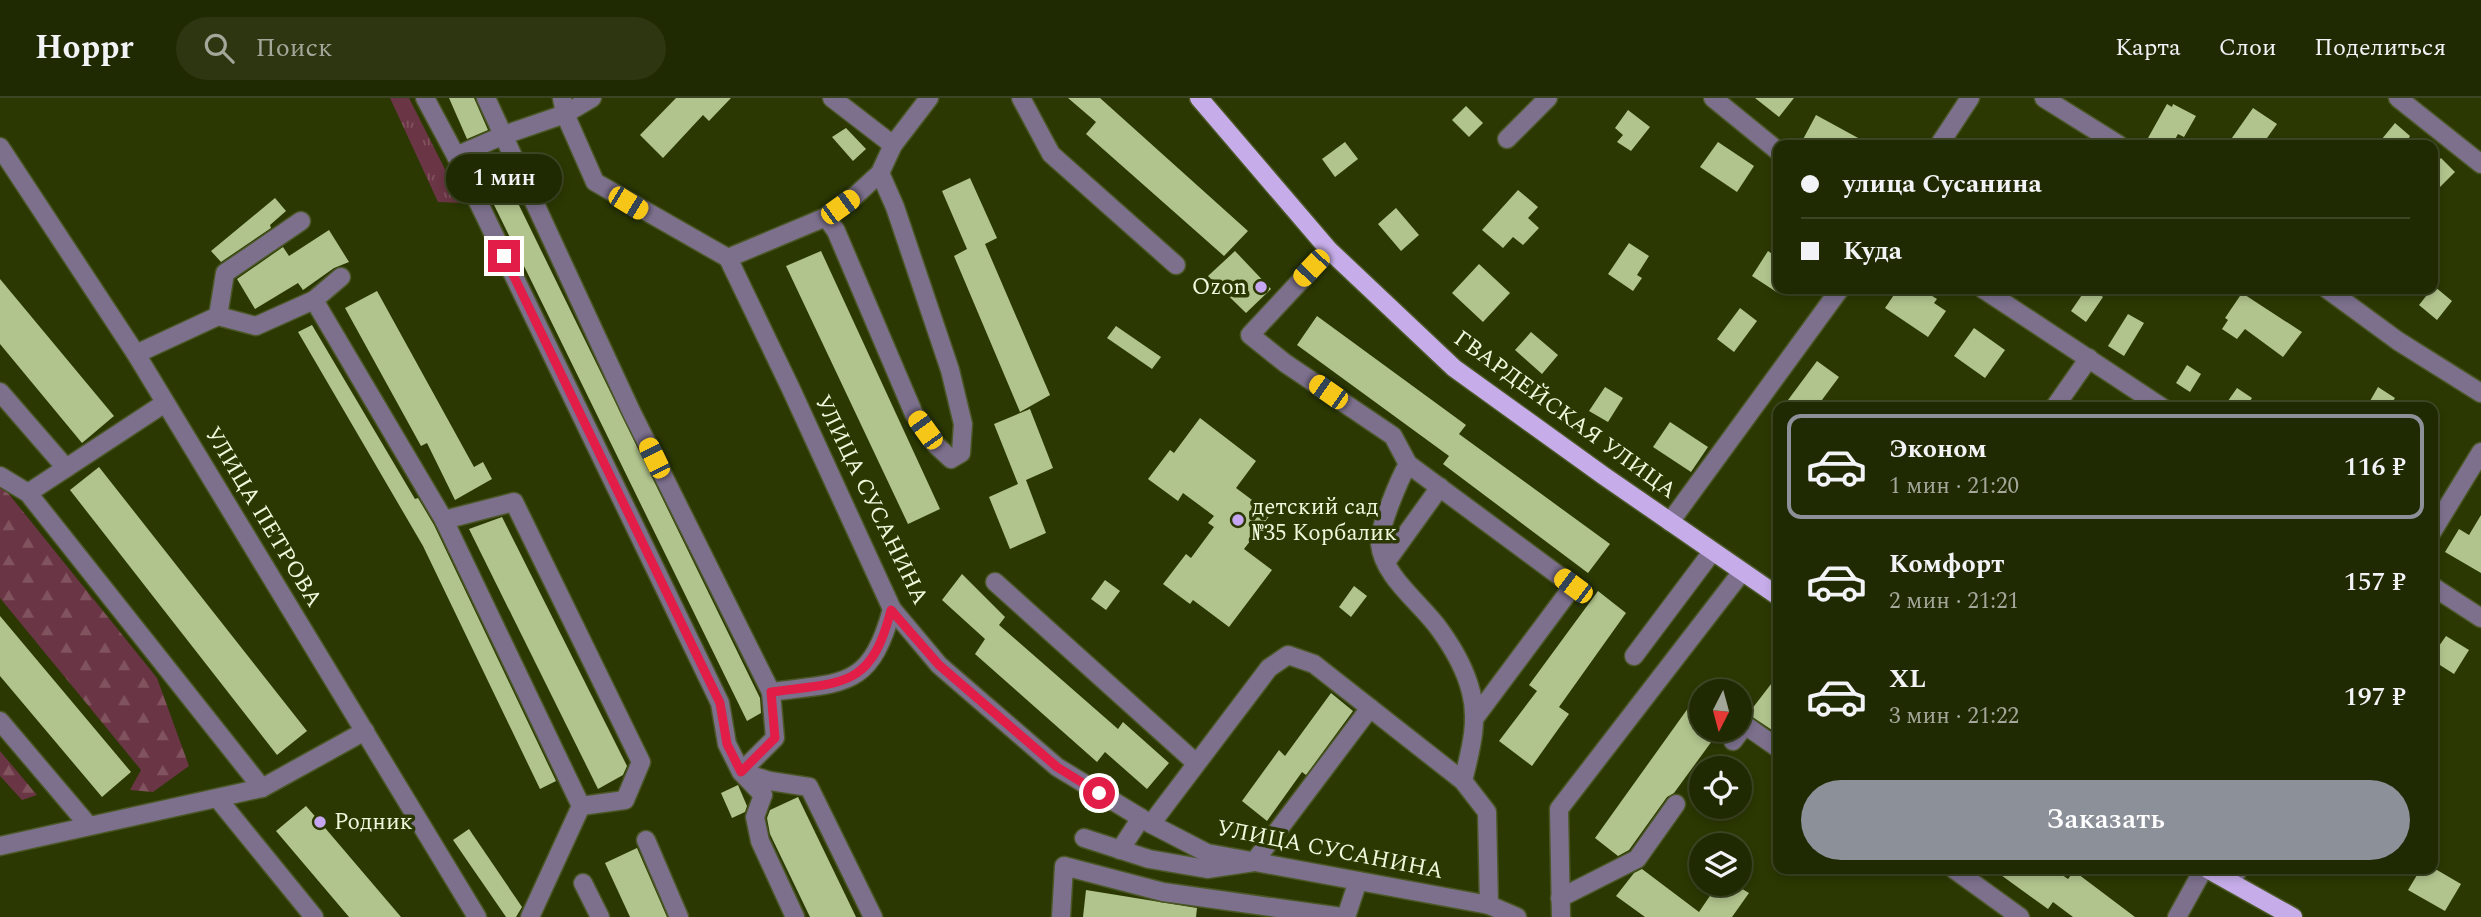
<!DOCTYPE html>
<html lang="ru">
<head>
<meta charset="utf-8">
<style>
	:root { --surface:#202a02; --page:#2d3611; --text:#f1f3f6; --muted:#a2a799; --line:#3d4624; --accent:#8c9099 }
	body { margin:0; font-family:Spectral,serif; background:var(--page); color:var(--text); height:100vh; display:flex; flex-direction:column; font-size:26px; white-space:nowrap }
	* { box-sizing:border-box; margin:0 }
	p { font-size:23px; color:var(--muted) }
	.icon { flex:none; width:38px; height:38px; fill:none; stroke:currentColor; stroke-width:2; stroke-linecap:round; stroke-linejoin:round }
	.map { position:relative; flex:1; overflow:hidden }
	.side { position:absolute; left:1773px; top:304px; width:665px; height:472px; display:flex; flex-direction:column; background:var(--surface); border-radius:14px; box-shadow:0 4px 10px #0003,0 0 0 2px var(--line) }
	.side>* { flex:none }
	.guide { position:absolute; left:1773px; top:42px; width:665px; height:154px; border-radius:14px; box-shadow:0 4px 10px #0003,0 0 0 2px var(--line); display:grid; align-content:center; height:154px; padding:0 28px; background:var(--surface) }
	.needle { width:46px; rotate:186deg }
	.fabs { position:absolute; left:1689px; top:581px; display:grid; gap:14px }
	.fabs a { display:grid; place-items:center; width:63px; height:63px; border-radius:50%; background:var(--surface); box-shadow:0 4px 10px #0003,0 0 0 2px var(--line); font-size:35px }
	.end { position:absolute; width:32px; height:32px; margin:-16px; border:9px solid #e11d48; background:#fff; box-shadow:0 0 0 4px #fff }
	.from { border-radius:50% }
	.bubble { position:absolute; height:49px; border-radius:24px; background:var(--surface); box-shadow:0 4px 10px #0003,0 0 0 2px var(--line); font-size:23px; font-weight:600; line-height:49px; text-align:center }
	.car { position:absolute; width:21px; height:42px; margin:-21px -10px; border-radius:9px; box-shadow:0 0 5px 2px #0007; background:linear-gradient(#f5c518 24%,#345 0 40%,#f5c518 0 76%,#345 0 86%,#f5c518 0) }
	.guide b { display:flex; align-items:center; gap:24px; height:66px; font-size:26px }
	.guide b+b { border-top:2px solid var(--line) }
	.guide i { width:18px; height:18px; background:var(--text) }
	ul { padding:12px 0 0; list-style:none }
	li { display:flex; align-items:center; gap:21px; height:105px; margin:0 14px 10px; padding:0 14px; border:4px solid transparent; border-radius:14px }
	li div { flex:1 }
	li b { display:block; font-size:26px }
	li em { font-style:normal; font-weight:600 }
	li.current { border-color:var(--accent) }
	li>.icon { width:63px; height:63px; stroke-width:1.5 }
	.primary-button { display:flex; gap:14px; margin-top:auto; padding:14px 28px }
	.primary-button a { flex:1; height:80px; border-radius:42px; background:var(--accent); color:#fff; font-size:28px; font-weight:600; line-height:80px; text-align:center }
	header { display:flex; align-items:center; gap:42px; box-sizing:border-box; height:98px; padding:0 35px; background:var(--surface); border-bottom:2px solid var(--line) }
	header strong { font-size:33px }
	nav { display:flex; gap:38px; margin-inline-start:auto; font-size:24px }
	.search { width:490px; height:63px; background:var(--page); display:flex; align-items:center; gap:18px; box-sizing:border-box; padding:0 24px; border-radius:38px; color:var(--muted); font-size:26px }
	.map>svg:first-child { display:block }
	.forest { fill:url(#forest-firs) }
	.park { fill:url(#park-tufts) }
	.building { fill:#b1c48d }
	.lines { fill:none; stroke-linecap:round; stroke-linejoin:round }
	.minor-casing { stroke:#4a5725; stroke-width:21 }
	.major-casing { stroke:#4a5725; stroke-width:21 }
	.minor { stroke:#7c708d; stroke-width:18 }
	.major { stroke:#c6ade9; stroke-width:18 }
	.route { stroke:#e11d48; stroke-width:9 }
	.poi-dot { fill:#c6a6f0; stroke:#2b3802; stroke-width:2.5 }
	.labels { text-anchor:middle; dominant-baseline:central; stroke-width:7; stroke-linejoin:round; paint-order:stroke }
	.poi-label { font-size:23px; fill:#eef8dc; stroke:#2b3802; text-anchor:start }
	.street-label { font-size:23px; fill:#eef8dc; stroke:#2b3802 }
</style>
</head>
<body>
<header>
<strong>Hoppr</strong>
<div class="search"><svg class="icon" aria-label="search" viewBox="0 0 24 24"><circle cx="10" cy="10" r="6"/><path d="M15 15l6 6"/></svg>Поиск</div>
<nav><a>Карта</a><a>Слои</a><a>Поделиться</a></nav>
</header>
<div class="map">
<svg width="2481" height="819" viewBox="0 0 2481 819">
	<defs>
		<pattern id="forest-firs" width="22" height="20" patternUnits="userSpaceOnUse" patternTransform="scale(1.75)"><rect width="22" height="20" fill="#6a3544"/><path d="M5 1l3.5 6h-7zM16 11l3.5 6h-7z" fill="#80535e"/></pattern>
		<pattern id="park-tufts" width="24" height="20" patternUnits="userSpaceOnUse" patternTransform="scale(1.75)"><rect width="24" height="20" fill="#6a3544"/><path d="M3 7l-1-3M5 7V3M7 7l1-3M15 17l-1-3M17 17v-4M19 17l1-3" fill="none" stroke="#80535e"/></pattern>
	</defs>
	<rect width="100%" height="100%" fill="#2b3802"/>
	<g class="forest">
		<path d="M0 390 8 395 157 580 189 668 153 694 130 692 141 672 0 500Z"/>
		<path d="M0 653 37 697 22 702 0 678Z"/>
	</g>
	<path class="park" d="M390 0H409L462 105 438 104Z"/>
	<g class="building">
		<path d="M449 0H474L488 32 467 41Z"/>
		<path d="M676 0H731L709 23 703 17 663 60 640 37Z"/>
		<path d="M1068 0H1100L1248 133 1224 158 1086 36 1096 24Z"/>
		<path d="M1755 0H1794L1779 19Z"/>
		<path d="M2167 6 2172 9 2173 6 2196 18 2184 39 2178 36 2172 47H2160L2148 40Z"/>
		<path d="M1466 8 1483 25 1469 39 1452 22Z"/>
		<path d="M2253 10 2277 26 2262 47H2227Z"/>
		<path d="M1628 12 1650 29 1631 53 1617 44 1623 37 1615 30Z"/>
		<path d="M1816 17 1871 47H1800Z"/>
		<path d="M2395 25 2410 38 2405 47H2377Z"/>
		<path d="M846 30 866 51 853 63 832 39Z"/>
		<path d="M1345 44 1358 61 1335 79 1322 61Z"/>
		<path d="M1718 44 1754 68 1737 94 1700 69Z"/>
		<path d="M493 54 760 600 761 615 747 623 474 66 478 64 477 61Z"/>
		<path d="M2441 60 2455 74 2432 97V69Z"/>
		<path d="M970 80 997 140 985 146 1050 297 1020 314 954 158 967 151 942 93Z"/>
		<path d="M1518 92 1538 109 1528 120 1539 130 1523 147 1513 139 1503 150 1482 132Z"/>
		<path d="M275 100 286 113 270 127 271 130 221 164 211 153Z"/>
		<path d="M1396 110 1419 137 1401 153 1378 126Z"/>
		<path d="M329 132 349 164 334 170 303 192 298 185 255 211 237 181 283 149 289 158Z"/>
		<path d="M1629 145 1649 158 1637 177 1642 180 1633 193 1608 176Z"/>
		<path d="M821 153 940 411 908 426 786 168Z"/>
		<path d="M1235 153 1271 191 1246 215 1208 178Z"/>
		<path d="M1768 153 1778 160V195L1752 178Z"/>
		<path d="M1479 166 1510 195 1483 224 1452 195Z"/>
		<path d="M0 181 114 318 82 345 0 246Z"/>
		<path d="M2434 188 2452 203 2437 222 2419 207Z"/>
		<path d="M1898 191H1921L1937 201 1934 205 1946 213 1928 239 1885 210Z"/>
		<path d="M2086 191H2091L2103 199 2086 224 2071 213Z"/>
		<path d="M377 193 474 369 483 364 492 381 455 402 427 345 421 348 345 210Z"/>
		<path d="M2242 195 2302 234 2283 259 2245 231 2237 241 2222 231 2228 222 2225 220Z"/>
		<path d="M1740 210 1757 223 1734 254 1717 241Z"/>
		<path d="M2128 216 2144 225 2124 258 2108 248Z"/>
		<path d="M1317 218 1466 327 1459 336 1610 446 1588 475 1443 366 1449 358 1297 247Z"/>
		<path d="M312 227 415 401 418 400 434 427 556 683 540 691 423 448 298 234Z"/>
		<path d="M1116 228 1161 259 1152 271 1107 240Z"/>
		<path d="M1974 230 2005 252 1985 280 1954 258Z"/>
		<path d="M1531 234 1558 257 1542 276 1515 252Z"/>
		<path d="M1817 263 1839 279 1816 310H1798L1788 302Z"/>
		<path d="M2187 267 2201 276 2190 294 2176 285Z"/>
		<path d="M1605 289 1623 300 1608 324 1589 313Z"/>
		<path d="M2378 289 2395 300 2389 310H2366Z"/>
		<path d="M2237 290 2252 300 2245 310H2223Z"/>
		<path d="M1030 311 1053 370 1026 382 1046 435 1010 451 989 399 1020 385 1018 386 994 326Z"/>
		<path d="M1200 320 1256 363 1236 390 1271 416 1244 451 1272 472 1229 529 1193 502 1190 506 1163 486 1186 456 1191 460 1214 429 1208 425 1214 418 1183 395 1178 403 1148 381 1170 352 1174 355Z"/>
		<path d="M1670 324 1708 349 1691 374 1653 349Z"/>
		<path d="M99 369 307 633 277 657 70 392Z"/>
		<path d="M2481 417V475L2445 454 2459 431 2469 437Z"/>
		<path d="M502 419 627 668 623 677 598 691 469 431Z"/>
		<path d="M962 476 1005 519 999 527 1118 631 1123 624 1169 665 1147 691 1105 654 1097 664 975 556 985 541 942 502Z"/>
		<path d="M1105 482 1120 493 1106 512 1091 501Z"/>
		<path d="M1354 488 1367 498 1351 519 1339 509Z"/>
		<path d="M1598 493 1626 515 1559 609 1569 616 1532 668 1499 643 1537 593 1529 587Z"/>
		<path d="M0 518 131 674 102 699 0 578Z"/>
		<path d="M2446 538 2469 552 2454 576 2432 562V558Z"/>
		<path d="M1778 577V636L1748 616Z"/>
		<path d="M1701 592V632H1720L1674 695 1667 699 1629 752 1618 758 1595 740Z"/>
		<path d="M1331 595 1353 613 1306 677 1302 674 1267 723 1242 703 1279 652 1285 658Z"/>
		<path d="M738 687 747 708 745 714 732 720 721 695Z"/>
		<path d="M798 699 856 819H810L770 736 767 720 770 712Z"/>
		<path d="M306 708 320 724 401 819H349L276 733Z"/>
		<path d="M469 731 522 809 516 819H506L453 742Z"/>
		<path d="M637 750 667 819H630L605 765Z"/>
		<path d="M1642 771 1699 814 1718 786H1734L1749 795 1732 819H1645L1616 798 1634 775Z"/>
		<path d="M1994 772H2055L2068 781 2074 773 2135 819H2073L2053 804 2048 811Z"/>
		<path d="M2420 772H2437L2461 786 2445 813 2408 792Z"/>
		<path d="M1086 792 1197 810 1196 819H1083Z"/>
	</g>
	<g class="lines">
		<g class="minor-casing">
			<g id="minor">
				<path d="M425 0 456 58 720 605 727 646 741 674 775 640 771 594 631 313 486 0"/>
				<path d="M562 0 565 16 595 84 728 160"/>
				<path d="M832 0 893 47"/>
				<path d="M1021 0 1051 56 1176 167"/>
				<path d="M1713 0 1778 53"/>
				<path d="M2044 0 2119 47"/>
				<path d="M2398 0 2481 66"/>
				<path d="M1507 41 1548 0"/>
				<path d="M1939 47 1970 0"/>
				<path d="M0 49 136 256 477 819"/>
				<path d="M456 58 504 37 565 16 592 0"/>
				<path d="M826 119 855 98 880 75 893 47 929 0"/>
				<path d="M1329 152 1250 237 1285 265 1393 338 1408 366C1400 380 1378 431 1380 446 1383 479 1422 506 1440 532 1453 550 1466 574 1471 594 1479 624 1470 654 1463 683"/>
				<path d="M728 160 791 291 892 511 939 567 1057 669 1151 726 1207 755 1489 807 1517 819"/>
				<path d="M728 160 826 119 836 133 914 316 936 347 951 361 961 355 963 326 950 272 895 109 880 75"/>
				<path d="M1983 191 2163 310"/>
				<path d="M2327 191 2398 243 2481 295"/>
				<path d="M314 202 444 422 514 404 641 664 625 702 581 708"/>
				<path d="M218 218 225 175 301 123"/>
				<path d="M136 256 218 218 256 228 314 202 341 179"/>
				<path d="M0 294 66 370"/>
				<path d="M2054 310 2089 260"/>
				<path d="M1408 366 1573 488 1474 621"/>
				<path d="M0 378 28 395 262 690"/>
				<path d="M28 395 165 305"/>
				<path d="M444 422 581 708 530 819"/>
				<path d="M1670 424 1840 191"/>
				<path d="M2432 434 2481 354"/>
				<path d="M1386 464 1440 389"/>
				<path d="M995 484 1196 665"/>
				<path d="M2432 488 2481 520"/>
				<path d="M1634 558 1712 454"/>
				<path d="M771 594C843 584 870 592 892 511"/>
				<path d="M0 623 89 728"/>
				<path d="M1733 643 1745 627 1778 650"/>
				<path d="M218 701 314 819"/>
				<path d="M1151 726 1269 570 1288 557 1314 566 1463 683 1487 714 1489 807"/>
				<path d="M1084 740 1149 761 1207 771 1254 764 1370 610"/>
				<path d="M646 742 679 819"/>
				<path d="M0 748 262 690 365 633"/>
				<path d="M1120 752 1141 720"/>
				<path d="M1955 772 2020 819"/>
				<path d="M2231 784 2238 772"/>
				<path d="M583 785 600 819"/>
				<path d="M1560 800 1637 761 1676 706"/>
				<path d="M795 819 760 743 755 719 763 697 741 674 770 683 809 689 873 819"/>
				<path d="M1061 819 1064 768 1163 794 1342 819"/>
				<path d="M1346 819 1358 783"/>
				<path d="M1561 819 1559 711 1741 475"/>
				<path d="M2177 819 2203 772"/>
			</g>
		</g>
		<g class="major-casing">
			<g id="major">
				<path d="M1199 0 1329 152 1454 270 1604 378 1778 498"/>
				<path d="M2209 772 2293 819"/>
			</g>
		</g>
		<use href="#minor" class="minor"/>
		<use href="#major" class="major"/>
	</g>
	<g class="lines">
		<path class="route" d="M504 158 720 605 727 646 741 674 775 640 771 594C843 584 871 591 891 512L939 567 1057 669 1099 695"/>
	</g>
	<g class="poi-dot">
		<circle cx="1261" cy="189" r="7"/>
		<circle cx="1238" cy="422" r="7"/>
		<circle cx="320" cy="724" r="7"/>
	</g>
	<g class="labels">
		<g class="poi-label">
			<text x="1247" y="189" text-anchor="end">Ozon</text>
			<text x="1252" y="409">детский сад<tspan x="1252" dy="26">№35 Корбалик</tspan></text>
			<text x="334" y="724">Родник</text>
		</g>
		<g class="street-label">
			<text transform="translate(1565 317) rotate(36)">ГВАРДЕЙСКАЯ УЛИЦА</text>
			<text transform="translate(871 402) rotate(64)">УЛИЦА СУСАНИНА</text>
			<text transform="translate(263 419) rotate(59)">УЛИЦА ПЕТРОВА</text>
			<text transform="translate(1330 752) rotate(11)">УЛИЦА СУСАНИНА</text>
		</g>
	</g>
</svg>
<div class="fabs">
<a><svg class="needle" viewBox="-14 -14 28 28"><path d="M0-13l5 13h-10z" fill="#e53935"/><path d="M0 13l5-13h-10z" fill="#a2a799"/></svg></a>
<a><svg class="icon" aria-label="locate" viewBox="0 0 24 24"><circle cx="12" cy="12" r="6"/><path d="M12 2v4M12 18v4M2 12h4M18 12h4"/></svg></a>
<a><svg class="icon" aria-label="layers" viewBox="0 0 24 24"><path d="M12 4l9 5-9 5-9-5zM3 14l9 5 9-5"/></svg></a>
</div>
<i class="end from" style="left:1099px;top:695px"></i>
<i class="end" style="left:504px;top:158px"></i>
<div class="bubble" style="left:446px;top:56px;width:116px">1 мин</div>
<i class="car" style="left:628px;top:105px;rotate:121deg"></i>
<i class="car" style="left:840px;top:109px;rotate:54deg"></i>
<i class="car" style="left:1311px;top:170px;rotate:223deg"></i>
<i class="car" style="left:1328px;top:294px;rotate:305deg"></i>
<i class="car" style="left:925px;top:332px;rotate:324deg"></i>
<i class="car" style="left:654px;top:360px;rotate:334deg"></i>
<i class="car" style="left:1573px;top:488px;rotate:307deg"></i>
<div class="guide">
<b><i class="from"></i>улица Сусанина</b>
<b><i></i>Куда</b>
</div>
<section class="side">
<ul>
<li class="current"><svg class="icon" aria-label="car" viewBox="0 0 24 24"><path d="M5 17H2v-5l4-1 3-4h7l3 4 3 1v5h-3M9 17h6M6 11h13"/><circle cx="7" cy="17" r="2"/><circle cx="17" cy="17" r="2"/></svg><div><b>Эконом</b><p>1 мин · 21:20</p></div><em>116 ₽</em></li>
<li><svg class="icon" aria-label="car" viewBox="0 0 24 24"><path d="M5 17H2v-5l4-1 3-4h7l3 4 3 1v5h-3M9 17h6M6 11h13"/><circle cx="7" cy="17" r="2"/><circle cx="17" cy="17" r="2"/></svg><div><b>Комфорт</b><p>2 мин · 21:21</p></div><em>157 ₽</em></li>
<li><svg class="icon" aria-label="car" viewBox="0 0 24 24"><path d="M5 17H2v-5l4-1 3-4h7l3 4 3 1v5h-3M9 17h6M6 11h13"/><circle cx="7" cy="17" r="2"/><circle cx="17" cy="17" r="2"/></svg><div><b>XL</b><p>3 мин · 21:22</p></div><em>197 ₽</em></li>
</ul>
<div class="primary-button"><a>Заказать</a></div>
</section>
</div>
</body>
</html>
